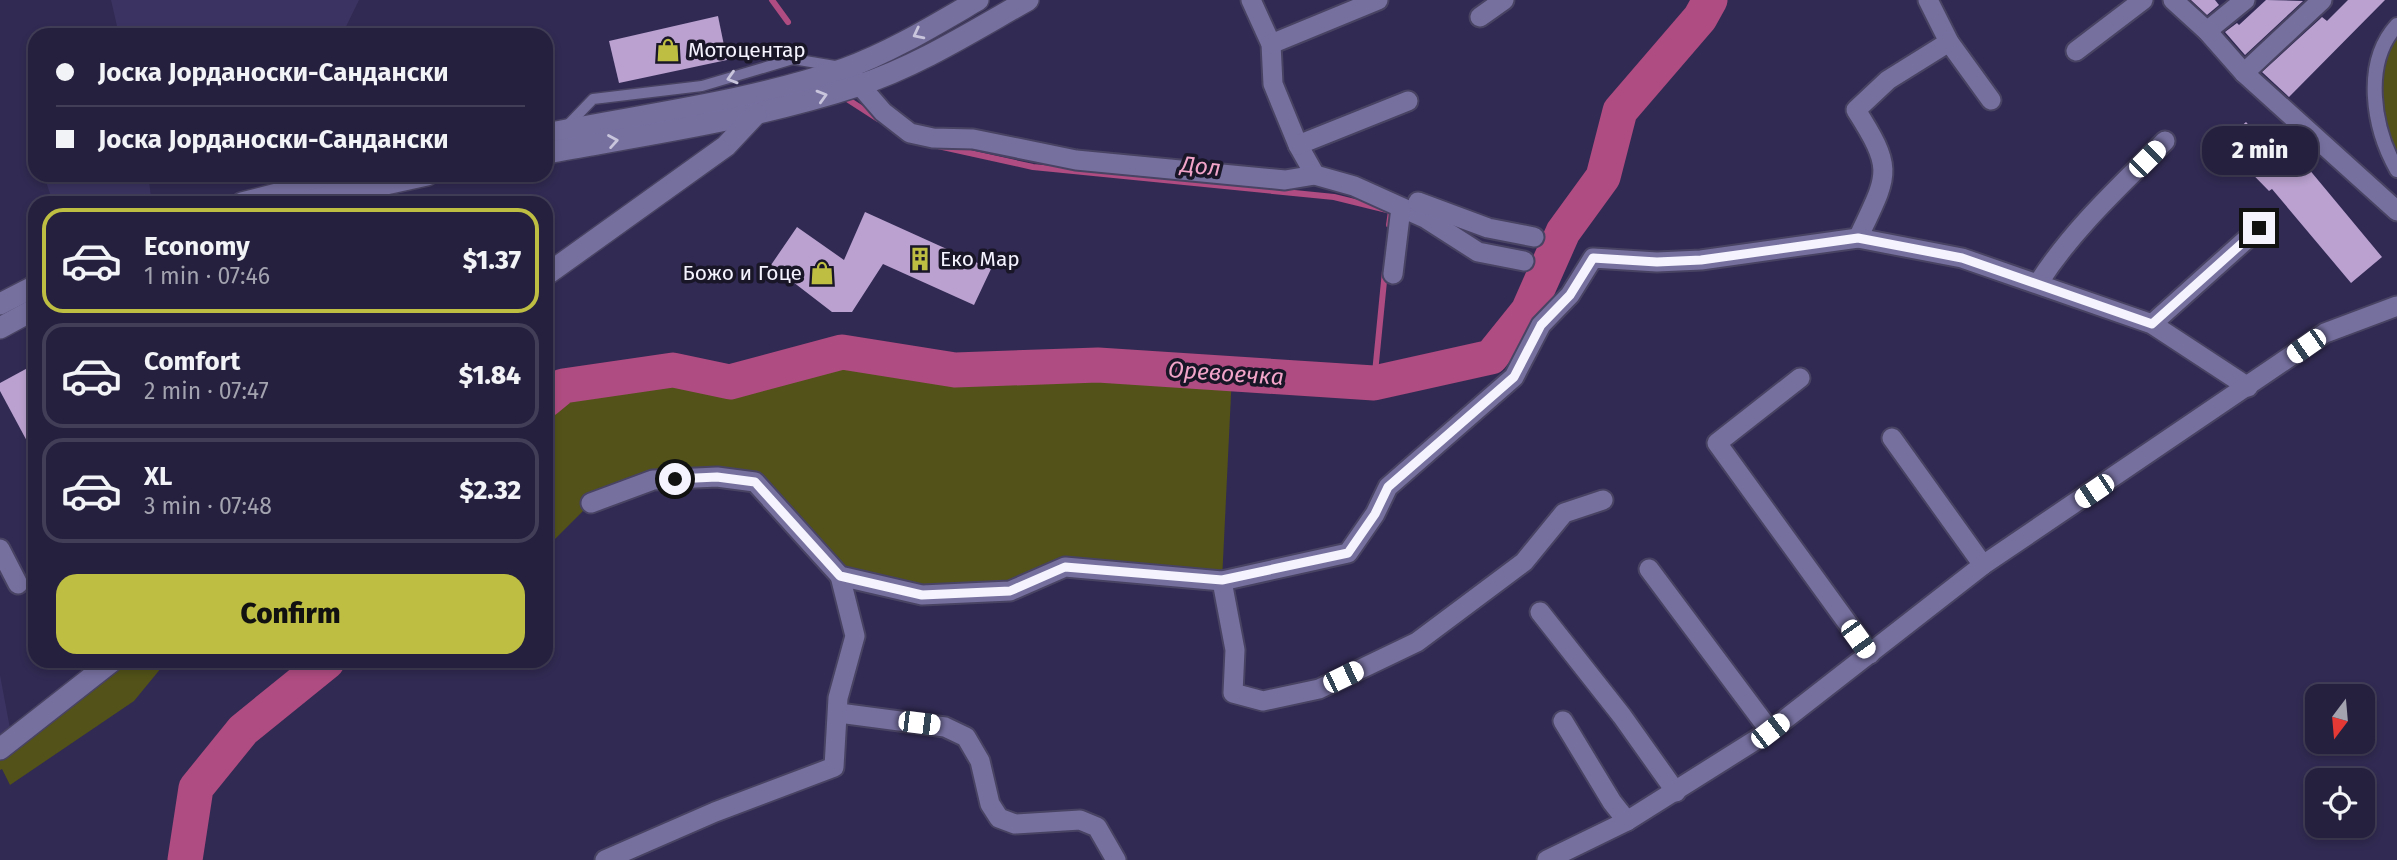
<!DOCTYPE html>
<html lang="en">
<head>
<meta charset="utf-8">
<style>
	:root { --surface:#25203e; --page:#2d2845; --text:#f1f3f6; --muted:#a3a3b0; --line:#423e58; --accent:#bebf42 }
	body { margin:0; font-family:"Fira Sans",sans-serif; background:var(--page); color:var(--text); height:100vh; display:flex; flex-direction:column; font-size:26px; white-space:nowrap }
	* { box-sizing:border-box; margin:0 }
	p { font-size:23px; color:var(--muted) }
	.icon { flex:none; width:38px; height:38px; fill:none; stroke:currentColor; stroke-width:2; stroke-linecap:round; stroke-linejoin:round }
	.map { position:relative; flex:1; overflow:hidden }
	.drawer { position:absolute; left:28px; top:196px; width:525px; height:472px; display:flex; flex-direction:column; background:var(--surface); border-radius:21px; box-shadow:0 4px 10px #0003,0 0 0 2px var(--line) }
	.drawer>* { flex:none }
	.guide { position:absolute; left:28px; top:28px; width:525px; height:154px; border-radius:21px; box-shadow:0 4px 10px #0003,0 0 0 2px var(--line); display:grid; align-content:center; height:154px; padding:0 28px; background:var(--surface) }
	.needle { width:46px; rotate:196deg }
	.fabs { position:absolute; left:2305px; top:684px; display:grid; gap:14px }
	.fabs a { display:grid; place-items:center; width:70px; height:70px; border-radius:14px; background:var(--surface); box-shadow:0 4px 10px #0003,0 0 0 2px var(--line); font-size:35px }
	.end { position:absolute; width:32px; height:32px; margin:-16px; border:9px solid #f4f3fe; background:#111; box-shadow:0 0 0 4px #111 }
	.from { border-radius:50% }
	.bubble { position:absolute; height:49px; border-radius:21px; background:var(--surface); box-shadow:0 4px 10px #0003,0 0 0 2px var(--line); font-size:23px; font-weight:800; line-height:49px; text-align:center }
	.car { position:absolute; width:21px; height:42px; margin:-21px -10px; border-radius:9px; box-shadow:0 0 5px 2px #0007; background:linear-gradient(#fff 24%,#345 0 40%,#fff 0 76%,#345 0 86%,#fff 0) }
	.guide b { display:flex; align-items:center; gap:24px; height:66px; font-size:26px }
	.guide b+b { border-top:2px solid var(--line) }
	.guide i { width:18px; height:18px; background:var(--text) }
	ul { padding:12px 0 0; list-style:none }
	li { display:flex; align-items:center; gap:21px; height:105px; margin:0 14px 10px; padding:0 14px; border:4px solid var(--line); border-radius:21px }
	li div { flex:1 }
	li b { display:block; font-size:26px }
	li em { font-style:normal; font-weight:800 }
	li.active { border-color:var(--accent) }
	li>.icon { width:63px; height:63px; stroke-width:1.5 }
	.cta { display:flex; gap:14px; margin-top:auto; padding:14px 28px }
	.cta a { flex:1; height:80px; border-radius:21px; background:var(--accent); color:#111; font-size:28px; font-weight:800; line-height:80px; text-align:center }
	.map>svg:first-child { display:block }
	.built { fill:#3b3361 }
	.green { fill:#525219 }
	.lines { fill:none; stroke-linecap:round; stroke-linejoin:round }
	.stream { stroke:#af4c81; stroke-width:6 }
	.river { stroke:#af4c81; stroke-width:35 }
	.building { fill:#baa1cf }
	.service-casing { stroke:#494363; stroke-width:13 }
	.pedestrian-casing { stroke:#494363; stroke-width:18 }
	.minor-casing { stroke:#494363; stroke-width:23 }
	.tertiary-casing { stroke:#494363; stroke-width:24 }
	.service { stroke:#76709f; stroke-width:10 }
	.pedestrian { stroke:#76709f; stroke-width:14 }
	.minor { stroke:#76709f; stroke-width:19 }
	.tertiary { stroke:#76709f; stroke-width:21 }
	.oneway { stroke:#c8c5dd }
	.route { stroke:#f4f3fe; stroke-width:9 }
	.labels { text-anchor:middle; dominant-baseline:central; stroke-width:7; stroke-linejoin:round; paint-order:stroke }
	.poi-label { font-size:21px; fill:#f4f3fe; stroke:#191628; text-anchor:start }
	.water-label { font-size:23px; font-style:italic; fill:#f2a4c9; stroke:#191628 }
</style>
</head>
<body>
<div class="map">
<svg width="2397" height="860" viewBox="0 0 2397 860">
	<rect width="100%" height="100%" fill="#312a52"/>
	<g class="built">
		<path d="M111 0H359L342 35H119Z"/>
		<path d="M44 175H148L152 203H53Z"/>
		<path d="M0 675 12 739 0 749Z"/>
	</g>
	<g class="green">
		<path d="M2397 25V170L2377 104 2391 32Z"/>
		<path d="M842 352 955 370 1098 365 1232 374 1222 581 1065 567 1010 591 922 595 840 576 755 483 653 480 591 503 546 548V400L563 386 673 370 730 382Z"/>
		<path d="M111 662H166L134 701 10 785 2 769 0 770V749Z"/>
	</g>
	<g class="lines">
		<g class="stream">
			<path d="M772 0 788 22"/>
			<path d="M847 99 878 119"/>
			<path d="M938 146 1033 167 1334 197 1391 211 1389 225"/>
			<path d="M1374 383 1385 271"/>
		</g>
		<g class="river">
			<path d="M546 400 563 386 673 370 730 382 842 352 955 370 1098 365 1374 383 1491 357 1528 311 1563 232 1603 177 1620 111 1700 18 1710 0"/>
			<path d="M185 860 196 788 243 730 327 662"/>
		</g>
	</g>
	<g class="building">
		<path d="M2191 0H2215L2219 5 2207 15Z"/>
		<path d="M2266 0 2303 1 2245 55 2225 32 2237 23 2239 25Z"/>
		<path d="M2348 0H2385L2289 97 2262 72 2320 19 2322 17 2327 21Z"/>
		<path d="M718 16 727 60 619 83 609 41Z"/>
		<path d="M2246 122 2274 154 2283 146 2305 170 2308 168 2382 257 2351 283 2272 189 2269 191 2222 143Z"/>
		<path d="M865 212 991 269 974 305 883 264 852 312H832L771 265 797 227 844 260Z"/>
		<path d="M35 364V456L0 391V383Z"/>
	</g>
	<g class="lines">
		<g class="service-casing">
			<path id="service" d="M566 127 593 99 702 86 793 59 835 66"/>
		</g>
		<g class="pedestrian-casing">
			<path id="pedestrian" d="M2397 25C2362 63 2373 128 2397 170"/>
		</g>
		<g class="minor-casing">
			<g id="minor">
				<path d="M1251 0 1271 44 1273 84 1298 145 1315 175"/>
				<path d="M1928 0 1949 42 1991 100"/>
				<path d="M2173 0 2207 31 2244 73 2397 211"/>
				<path d="M1480 17 1504 0"/>
				<path d="M2207 31 2245 0"/>
				<path d="M1271 44 1378 0"/>
				<path d="M2076 51 2143 0"/>
				<path d="M2244 73 2322 0"/>
				<path d="M851 75 883 112 910 133 933 138 973 139 1076 160 1285 180 1315 175 1354 186 1425 218 1478 252 1524 261"/>
				<path d="M1298 145 1408 101"/>
				<path d="M1418 202 1488 228 1534 237"/>
				<path d="M1858 238C1888 174 1895 171 1856 110L1888 80 1949 42"/>
				<path d="M1393 274 1401 208"/>
				<path d="M2039 282C2073 229 2120 186 2165 141"/>
				<path d="M2152 324 2259 228"/>
				<path d="M1800 378 1717 443 1870 654"/>
				<path d="M1892 438 1983 565"/>
				<path d="M591 503 653 480 717 477 755 482 840 576 922 595 1010 591 1065 567 1222 581 1348 553 1375 514 1388 487 1514 377 1541 325 1570 295 1593 258 1657 262 1701 260 1858 238 1962 258 2152 324 2248 387"/>
				<path d="M0 549 18 584"/>
				<path d="M1649 569 1770 731"/>
				<path d="M1222 581 1235 650 1233 693 1263 701 1319 689 1417 642 1524 562 1564 513 1603 500"/>
				<path d="M1540 612 1622 716 1676 792"/>
				<path d="M839 713 945 727 966 737 980 761 990 804 999 818 1015 824 1080 820 1097 827 1116 860"/>
				<path d="M1563 721 1612 802 1627 821"/>
				<path d="M605 860 715 812 834 767 838 698 855 636 840 576"/>
				<path d="M1547 860 1627 821 1770 731 1983 565 2325 333 2397 306"/>
			</g>
		</g>
		<g class="tertiary-casing">
			<g id="tertiary">
				<path d="M546 134C646 114 747 102 844 69 891 52 935 25 978 0"/>
				<path d="M546 153C650 134 756 119 857 86 918 66 973 31 1028 0"/>
				<path d="M242 203 352 175"/>
				<path d="M299 203 427 175"/>
				<path d="M546 275 726 146 756 114"/>
				<path d="M0 304 35 286"/>
				<path d="M0 328 35 309"/>
				<path d="M0 749 111 662"/>
			</g>
		</g>
		<use href="#service" class="service"/>
		<use href="#pedestrian" class="pedestrian"/>
		<use href="#minor" class="minor"/>
		<use href="#tertiary" class="tertiary"/>
	</g>
	<defs><path id="oneway-chevron" d="M-2-3.5L2.5 0L-2 3.5" fill="none" stroke-width="1.6" stroke-linecap="round" stroke-linejoin="round" transform="scale(1.75)"/></defs>
	<g class="oneway">
		<use href="#oneway-chevron" transform="translate(918 34) rotate(153)"/>
		<use href="#oneway-chevron" transform="translate(732 78) rotate(163)"/>
		<use href="#oneway-chevron" transform="translate(822 96) rotate(-16)"/>
		<use href="#oneway-chevron" transform="translate(613 141) rotate(-10)"/>
	</g>
	<g class="lines">
		<path class="route" d="M675 479 717 477 755 482 840 576 922 595 1010 591 1065 567 1222 580 1348 553 1375 514 1388 487 1514 377 1541 325 1570 295 1593 258 1657 262 1701 260 1858 238 1962 258 2152 324 2259 228"/>
	</g>
	<defs>
		<g id="shop-bare" transform="scale(1.89)"><path d="M-5-2.5h2.3a2.7 3.5 0 0 1 5.4 0H5L5.5 6h-11ZM-1.5-2.5h3a1.5 2.3 0 0 0-3 0Z" fill="#bebf42" stroke="#191628" stroke-width="2.5" paint-order="stroke"/></g>
		<g id="building-bare" transform="scale(1.89)"><path d="M-4-6H4V6H1V3H-1V6H-4ZM-2.5-4.3h1.7v1.8h-1.7ZM.8-4.3h1.7v1.8H.8ZM-2.5-1h1.7V.8h-1.7ZM.8-1h1.7V.8H.8Z" fill="#bebf42" stroke="#191628" stroke-width="2.5" paint-order="stroke"/></g>
	</defs>
	<g fill-rule="evenodd">
		<use href="#shop-bare" x="668" y="50"/>
		<use href="#building-bare" x="920" y="259"/>
		<use href="#shop-bare" x="822" y="273"/>
	</g>
	<g class="labels">
		<g class="poi-label">
			<text x="688" y="50">Мотоцентар</text>
			<text x="940" y="259">Еко Мар</text>
			<text x="802" y="273" text-anchor="end">Божо и Гоце</text>
		</g>
		<g class="water-label">
			<text transform="translate(1201 166) rotate(6)">Дол</text>
			<text transform="translate(1226 373) rotate(4)">Оревоечка</text>
		</g>
	</g>
</svg>
<div class="fabs">
<a><svg class="needle" viewBox="-14 -14 28 28"><path d="M0-13l5 13h-10z" fill="#e53935"/><path d="M0 13l5-13h-10z" fill="#a3a3b0"/></svg></a>
<a><svg class="icon" aria-label="locate" viewBox="0 0 24 24"><circle cx="12" cy="12" r="6"/><path d="M12 2v4M12 18v4M2 12h4M18 12h4"/></svg></a>
</div>
<i class="end from" style="left:675px;top:479px"></i>
<i class="end" style="left:2259px;top:228px"></i>
<div class="bubble" style="left:2202px;top:126px;width:116px">2 min</div>
<i class="car" style="left:2147px;top:159px;rotate:45deg"></i>
<i class="car" style="left:2306px;top:346px;rotate:235deg"></i>
<i class="car" style="left:2094px;top:491px;rotate:236deg"></i>
<i class="car" style="left:1858px;top:639px;rotate:144deg"></i>
<i class="car" style="left:1343px;top:677px;rotate:64deg"></i>
<i class="car" style="left:919px;top:723px;rotate:97deg"></i>
<i class="car" style="left:1770px;top:731px;rotate:52deg"></i>
<div class="guide">
<b><i class="from"></i>Јоска Јорданоски-Сандански</b>
<b><i></i>Јоска Јорданоски-Сандански</b>
</div>
<section class="drawer">
<ul>
<li class="active"><svg class="icon" aria-label="car" viewBox="0 0 24 24"><path d="M5 17H2v-5l4-1 3-4h7l3 4 3 1v5h-3M9 17h6M6 11h13"/><circle cx="7" cy="17" r="2"/><circle cx="17" cy="17" r="2"/></svg><div><b>Economy</b><p>1 min · 07:46</p></div><em>$1.37</em></li>
<li><svg class="icon" aria-label="car" viewBox="0 0 24 24"><path d="M5 17H2v-5l4-1 3-4h7l3 4 3 1v5h-3M9 17h6M6 11h13"/><circle cx="7" cy="17" r="2"/><circle cx="17" cy="17" r="2"/></svg><div><b>Comfort</b><p>2 min · 07:47</p></div><em>$1.84</em></li>
<li><svg class="icon" aria-label="car" viewBox="0 0 24 24"><path d="M5 17H2v-5l4-1 3-4h7l3 4 3 1v5h-3M9 17h6M6 11h13"/><circle cx="7" cy="17" r="2"/><circle cx="17" cy="17" r="2"/></svg><div><b>XL</b><p>3 min · 07:48</p></div><em>$2.32</em></li>
</ul>
<div class="cta"><a>Confirm</a></div>
</section>
</div>
</body>
</html>
